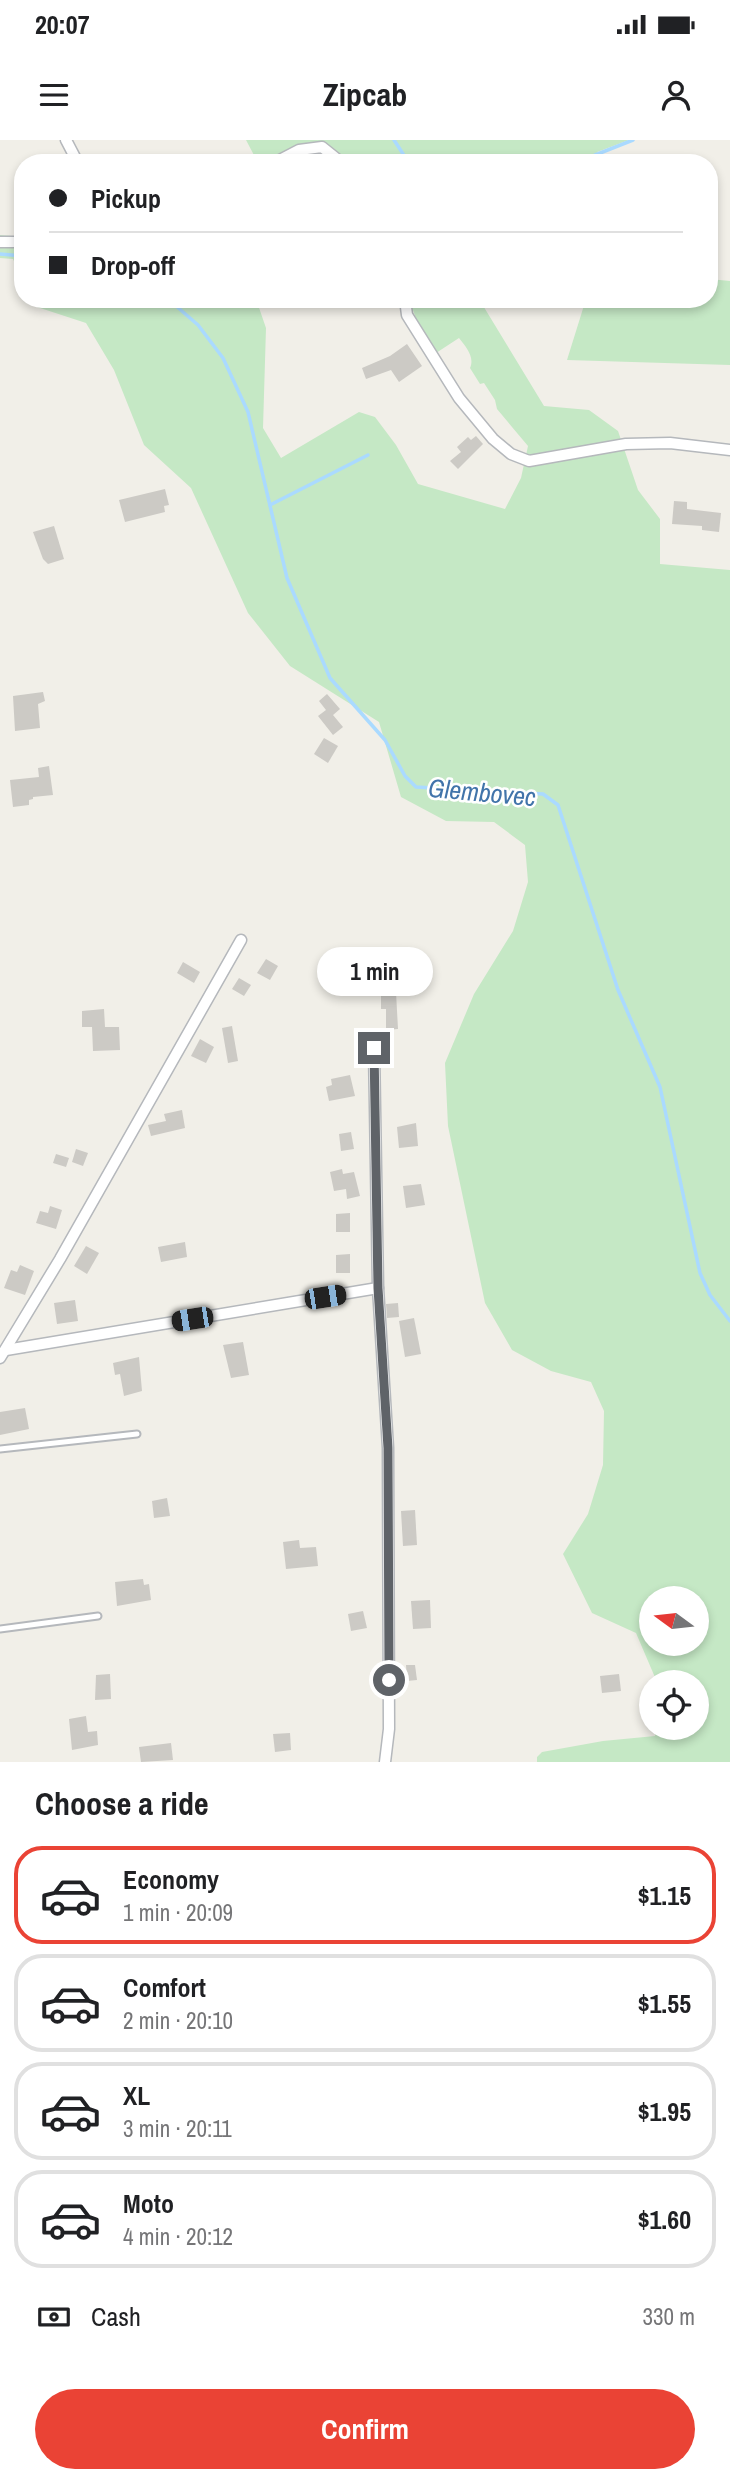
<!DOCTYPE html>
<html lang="en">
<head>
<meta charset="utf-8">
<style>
	:root { --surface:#fff; --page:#f6f6f6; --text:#202124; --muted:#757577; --line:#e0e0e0; --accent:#ea4335 }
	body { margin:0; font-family:"Archivo Narrow",sans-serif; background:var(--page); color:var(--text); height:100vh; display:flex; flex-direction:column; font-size:26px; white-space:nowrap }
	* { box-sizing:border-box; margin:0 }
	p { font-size:23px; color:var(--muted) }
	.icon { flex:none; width:38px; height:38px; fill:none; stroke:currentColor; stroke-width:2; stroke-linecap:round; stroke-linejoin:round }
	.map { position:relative; height:1622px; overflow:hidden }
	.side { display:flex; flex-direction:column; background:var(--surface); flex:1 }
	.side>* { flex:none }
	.guide { position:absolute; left:14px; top:14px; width:704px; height:154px; border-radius:28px; box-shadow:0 4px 10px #0003; display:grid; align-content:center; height:154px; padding:0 35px; background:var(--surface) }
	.needle { width:46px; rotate:285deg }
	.buttons { position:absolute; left:639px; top:1446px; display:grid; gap:14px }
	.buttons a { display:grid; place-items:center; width:70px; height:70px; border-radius:50%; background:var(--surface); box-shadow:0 4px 10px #0003; font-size:35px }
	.end { position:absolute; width:32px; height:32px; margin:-16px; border:9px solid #5f6368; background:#fff; box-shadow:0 0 0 4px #fff }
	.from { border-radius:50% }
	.bubble { position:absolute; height:49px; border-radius:24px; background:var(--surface); box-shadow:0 4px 10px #0003; font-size:23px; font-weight:800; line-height:49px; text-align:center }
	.car { position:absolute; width:21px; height:42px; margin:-21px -10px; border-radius:9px; box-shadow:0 0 5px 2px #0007; background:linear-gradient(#222 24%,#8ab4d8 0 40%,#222 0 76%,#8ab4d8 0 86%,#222 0) }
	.guide b { display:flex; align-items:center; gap:24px; height:66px; font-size:26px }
	.guide b+b { border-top:2px solid var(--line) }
	.guide i { width:18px; height:18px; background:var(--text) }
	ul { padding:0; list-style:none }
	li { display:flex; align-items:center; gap:21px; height:98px; margin:0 14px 10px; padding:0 21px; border:4px solid var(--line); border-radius:28px }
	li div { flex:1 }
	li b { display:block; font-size:26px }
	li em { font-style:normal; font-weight:800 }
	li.current { border-color:var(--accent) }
	li>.icon { width:63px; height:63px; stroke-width:1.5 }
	h2 { padding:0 35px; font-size:32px; line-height:84px }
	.pay { display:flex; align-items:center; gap:18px; height:77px; padding:0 35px; font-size:26px }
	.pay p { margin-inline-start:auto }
	.button { display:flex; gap:14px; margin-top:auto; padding:14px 35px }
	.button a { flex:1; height:80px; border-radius:42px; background:var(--accent); color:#fff; font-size:28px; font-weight:800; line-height:80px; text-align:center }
	.status { display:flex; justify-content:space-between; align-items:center; height:49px; padding:0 35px; background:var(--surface); direction:ltr }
	.status svg { height:19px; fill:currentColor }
	header { display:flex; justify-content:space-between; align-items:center; height:91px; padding:0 35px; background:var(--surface); font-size:32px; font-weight:800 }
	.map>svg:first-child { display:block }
	.green { fill:#c5e8c5; fill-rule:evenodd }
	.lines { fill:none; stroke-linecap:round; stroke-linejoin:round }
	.stream { stroke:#aadaff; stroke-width:3.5 }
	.building { fill:#cccac5 }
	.lane-casing { stroke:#b5b8bc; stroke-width:9 }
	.street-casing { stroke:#b5b8bc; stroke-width:13 }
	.lane { stroke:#fff; stroke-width:5 }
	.street { stroke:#fff; stroke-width:10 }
	.route { stroke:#5f6368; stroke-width:9 }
	.labels { text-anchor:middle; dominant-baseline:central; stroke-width:5; stroke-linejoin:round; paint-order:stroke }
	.water-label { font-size:26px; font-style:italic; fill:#4174aa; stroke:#fff }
</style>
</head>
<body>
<div class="status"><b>20:07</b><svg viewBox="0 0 49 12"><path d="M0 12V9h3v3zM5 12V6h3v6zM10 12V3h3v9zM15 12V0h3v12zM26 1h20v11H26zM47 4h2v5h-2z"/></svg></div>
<header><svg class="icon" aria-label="menu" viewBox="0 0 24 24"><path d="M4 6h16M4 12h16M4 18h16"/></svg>Zipcab<svg class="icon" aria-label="person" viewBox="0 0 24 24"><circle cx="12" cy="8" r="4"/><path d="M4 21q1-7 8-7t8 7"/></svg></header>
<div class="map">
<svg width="730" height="1622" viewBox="0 0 730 1622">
	<rect width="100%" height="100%" fill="#f1efe8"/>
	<g class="green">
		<path d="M246 0H629L597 12 596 23H250L256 19Z"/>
		<path d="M0 95 23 97V140L13 119 0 118Z"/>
		<path d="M709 139 730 141V225L567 220 586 159H709Z"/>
		<path d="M31 159H256L266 188 263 288 281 318 359 272 375 277 396 305 418 344 505 369 521 338 528 306 497 269 495 260 484 243 480 244 470 228C475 217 466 207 459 198L436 213 418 184 409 159H479L544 266 589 270 618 291 638 350 660 379V424L730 430V1622H537V1617L542 1612 603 1601 655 1596 656 1587H696V1542H657L636 1493 592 1473 563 1414 588 1374 603 1325 604 1271 591 1242 551 1231 512 1210 485 1163 448 986 445 923 474 854 513 791 528 742 525 705 494 682 446 681 401 657 379 582 290 526 248 473 191 348 144 305 114 230 86 183 34 166ZM651 1458H696V1503H651Z"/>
	</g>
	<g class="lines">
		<g class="stream">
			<path d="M394 0 409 23"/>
			<path d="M584 23 595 15 633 0"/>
			<path d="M0 114 23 116"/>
			<path d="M168 159 198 185 223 218 248 272 287 438 330 538 385 600 405 636 416 647 543 654 558 665 618 850 660 947 700 1133 710 1155 730 1181"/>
			<path d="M270 365 368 315"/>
		</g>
	</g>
	<g class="building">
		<path d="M407 204 422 226 399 242 391 230 366 239 362 228 390 216Z"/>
		<path d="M476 296 483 304 458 329 450 321 461 312 457 307 468 297 471 300Z"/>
		<path d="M165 349 169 365 164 366 165 372 125 382 119 360Z"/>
		<path d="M674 361 687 362V369L721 373 719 392 702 390V386L672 384Z"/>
		<path d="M54 386 64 419 48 424 43 419 33 392Z"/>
		<path d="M43 552 45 561 38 564 40 588 15 591 13 556Z"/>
		<path d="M327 554 340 569 333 575 343 587 333 595 318 576 326 570 319 561Z"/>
		<path d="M324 598 338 606 328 623 314 614Z"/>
		<path d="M49 626 53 655 33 657V659L29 660V665L13 667 10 640 39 637 38 628Z"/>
		<path d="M266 819 278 826 270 840 257 833Z"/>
		<path d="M183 822 200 832 194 843 177 833Z"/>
		<path d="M239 838 251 845 244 856 232 849Z"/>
		<path d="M381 852H396L398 889 386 890V869H381Z"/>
		<path d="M104 869 105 887H119L120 910 93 911 92 887H82V871Z"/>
		<path d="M232 886 238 921 228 923 222 888Z"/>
		<path d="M200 899 214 907 206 923 191 916Z"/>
		<path d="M350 935 355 956 329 961 326 947 332 945 331 939Z"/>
		<path d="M182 970 185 988 151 996 148 985 166 981 164 974Z"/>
		<path d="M416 983 418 1006 399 1008 397 987Z"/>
		<path d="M351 992 354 1009 341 1011 339 994Z"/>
		<path d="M76 1009 88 1013 83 1026 72 1022Z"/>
		<path d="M56 1014 69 1018 66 1027 53 1023Z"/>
		<path d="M342 1029 343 1034 354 1032 360 1056 347 1059 346 1049 334 1051 330 1032Z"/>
		<path d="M421 1044 425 1065 406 1068 403 1046Z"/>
		<path d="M50 1066 62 1070 56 1089 36 1083 40 1071 48 1073Z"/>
		<path d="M350 1073V1092H336V1074Z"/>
		<path d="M185 1102 187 1117 161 1122 158 1107Z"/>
		<path d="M86 1106 99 1113 87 1134 74 1126Z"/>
		<path d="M350 1114V1133H336V1115Z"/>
		<path d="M20 1125 34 1131 25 1155 4 1148 11 1130 17 1132Z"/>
		<path d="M75 1160 78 1181 57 1184 54 1163Z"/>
		<path d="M398 1163 399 1177 387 1178 386 1164Z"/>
		<path d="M414 1178 421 1214 405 1217 399 1181Z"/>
		<path d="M243 1202 249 1235 231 1238 223 1205Z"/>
		<path d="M139 1217 142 1251 124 1256 120 1234 115 1235 113 1223Z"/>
		<path d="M25 1268 29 1289 0 1295V1272Z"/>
		<path d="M167 1358 170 1376 154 1378 152 1361Z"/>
		<path d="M415 1370 417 1405 403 1406 401 1371Z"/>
		<path d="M299 1400 300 1408 316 1407 318 1426 286 1429 283 1402Z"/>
		<path d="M143 1439 144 1445 149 1444 151 1460 117 1466 115 1442Z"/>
		<path d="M430 1460 431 1488 413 1489 411 1461Z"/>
		<path d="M363 1471 367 1488 351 1491 348 1474Z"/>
		<path d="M406 1525H415L417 1540 407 1541Z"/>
		<path d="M110 1534 111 1559 95 1560 96 1535Z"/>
		<path d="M619 1534 621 1551 602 1553 600 1536Z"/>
		<path d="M86 1576 88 1592 97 1591 98 1605 72 1610 69 1579Z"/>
		<path d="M290 1593 291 1610 275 1612 273 1594Z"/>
		<path d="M171 1603 173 1620 141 1622 139 1607Z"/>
	</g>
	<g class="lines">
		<g class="lane-casing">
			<g id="lane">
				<path d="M0 1309 137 1294"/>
				<path d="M0 1489 98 1476"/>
			</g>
		</g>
		<g class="street-casing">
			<g id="street">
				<path d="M66 0 78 23"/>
				<path d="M274 23 299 10 322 7 342 23"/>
				<path d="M0 102H23"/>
				<path d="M405 159 407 175 459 258 493 299 511 314 529 321 626 304 670 303 730 310"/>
				<path d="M374 908 378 1148 388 1308 389 1589 385 1622"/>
				<path d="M6 1210 378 1148"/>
				<path d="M0 1218 60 1119 241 800"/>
			</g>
		</g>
		<use href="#lane" class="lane"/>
		<use href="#street" class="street"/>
	</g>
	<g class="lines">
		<path class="route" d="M374 908 378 1148 388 1308 389 1540"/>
	</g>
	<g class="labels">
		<g class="water-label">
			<text transform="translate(482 652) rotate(5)">Glembovec</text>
		</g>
	</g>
</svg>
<div class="buttons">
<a><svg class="needle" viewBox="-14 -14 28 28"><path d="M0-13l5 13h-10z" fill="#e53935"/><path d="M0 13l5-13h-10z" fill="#757577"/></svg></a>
<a><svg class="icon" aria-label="locate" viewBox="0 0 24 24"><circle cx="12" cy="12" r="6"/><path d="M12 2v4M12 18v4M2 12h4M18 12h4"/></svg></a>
</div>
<i class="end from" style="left:389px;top:1540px"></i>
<i class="end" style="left:374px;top:908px"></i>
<div class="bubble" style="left:317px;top:807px;width:116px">1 min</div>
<i class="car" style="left:325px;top:1157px;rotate:81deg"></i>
<i class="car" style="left:192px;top:1179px;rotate:261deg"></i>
<div class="guide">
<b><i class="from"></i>Pickup</b>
<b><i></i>Drop-off</b>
</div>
</div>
<section class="side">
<h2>Choose a ride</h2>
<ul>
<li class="current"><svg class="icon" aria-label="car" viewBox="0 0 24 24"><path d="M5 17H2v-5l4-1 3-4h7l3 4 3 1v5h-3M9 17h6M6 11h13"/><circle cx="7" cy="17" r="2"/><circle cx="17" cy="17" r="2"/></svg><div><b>Economy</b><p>1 min · 20:09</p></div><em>$1.15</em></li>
<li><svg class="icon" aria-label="car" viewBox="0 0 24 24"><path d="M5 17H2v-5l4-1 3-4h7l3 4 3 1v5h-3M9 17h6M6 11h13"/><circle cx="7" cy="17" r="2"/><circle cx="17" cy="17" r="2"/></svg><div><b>Comfort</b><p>2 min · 20:10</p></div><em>$1.55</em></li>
<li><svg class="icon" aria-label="car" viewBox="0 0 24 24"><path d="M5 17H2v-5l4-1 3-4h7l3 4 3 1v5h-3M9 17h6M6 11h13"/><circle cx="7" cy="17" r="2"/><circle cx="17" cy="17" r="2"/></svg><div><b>XL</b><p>3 min · 20:11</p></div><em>$1.95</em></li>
<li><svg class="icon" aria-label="car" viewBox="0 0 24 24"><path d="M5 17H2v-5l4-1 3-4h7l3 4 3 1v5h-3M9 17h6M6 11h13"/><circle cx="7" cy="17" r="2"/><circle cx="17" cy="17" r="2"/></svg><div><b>Moto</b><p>4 min · 20:12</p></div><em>$1.60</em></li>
</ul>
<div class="pay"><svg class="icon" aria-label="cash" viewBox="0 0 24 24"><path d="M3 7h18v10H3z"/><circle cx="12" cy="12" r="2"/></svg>Cash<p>330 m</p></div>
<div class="button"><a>Confirm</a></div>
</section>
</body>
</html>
